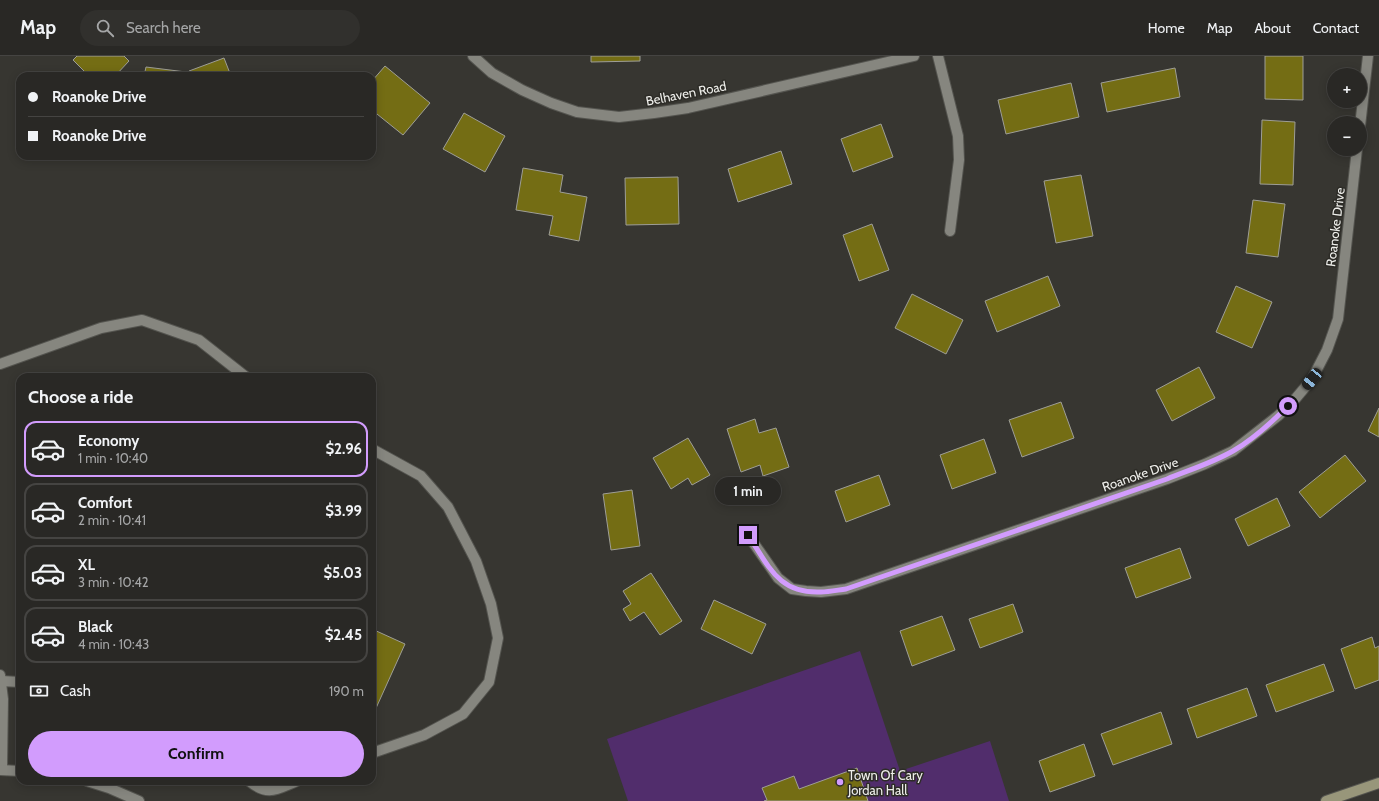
<!DOCTYPE html>
<html lang="en">
<head>
<meta charset="utf-8">
<style>
	:root { --surface:#292825; --page:#31302d; --text:#f1f3f6; --muted:#a5a6a7; --line:#454442; --accent:#d29cfd }
	body { margin:0; font-family:Cabin,sans-serif; background:var(--page); color:var(--text); height:100vh; display:flex; flex-direction:column; font-size:15px; white-space:nowrap }
	* { box-sizing:border-box; margin:0 }
	p { font-size:13px; color:var(--muted) }
	.icon { flex:none; width:22px; height:22px; fill:none; stroke:currentColor; stroke-width:2; stroke-linecap:round; stroke-linejoin:round }
	.map { position:relative; flex:1; overflow:hidden }
	.side { position:absolute; left:16px; top:317px; width:360px; height:412px; display:flex; flex-direction:column; background:var(--surface); border-radius:12px; box-shadow:0 2px 10px #0003,0 0 0 1px var(--line) }
	.side>* { flex:none }
	.hud { position:absolute; left:16px; top:16px; width:360px; height:88px; border-radius:12px; box-shadow:0 2px 10px #0003,0 0 0 1px var(--line); display:grid; align-content:center; height:88px; padding:0 12px; background:var(--surface) }
	.tools { position:absolute; left:1327px; top:12px; display:grid; gap:8px }
	.tools a { display:grid; place-items:center; width:40px; height:40px; border-radius:50%; background:var(--surface); box-shadow:0 2px 10px #0003,0 0 0 1px var(--line); font-size:20px }
	.end { position:absolute; width:18px; height:18px; margin:-9px; border:5px solid #d29cfd; background:#111; box-shadow:0 0 0 2px #111 }
	.from { border-radius:50% }
	.bubble { position:absolute; height:28px; border-radius:14px; background:var(--surface); box-shadow:0 2px 10px #0003,0 0 0 1px var(--line); font-size:13px; font-weight:700; line-height:28px; text-align:center }
	.car { position:absolute; width:12px; height:24px; margin:-12px -6px; border-radius:5px; box-shadow:0 0 3px 1px #0007; background:linear-gradient(#222 24%,#8ab4d8 0 40%,#222 0 76%,#8ab4d8 0 86%,#222 0) }
	.hud b { display:flex; align-items:center; gap:14px; height:38px; font-size:15px }
	.hud b+b { border-top:1px solid var(--line) }
	.hud i { width:10px; height:10px; background:var(--text) }
	ul { padding:0; list-style:none }
	li { display:flex; align-items:center; gap:12px; height:56px; margin:0 8px 6px; padding:0 4px; border:2px solid var(--line); border-radius:12px }
	li div { flex:1 }
	li b { display:block; font-size:15px }
	li em { font-style:normal; font-weight:700 }
	li.current { border-color:var(--accent) }
	li>.icon { width:36px; height:36px; stroke-width:1.5 }
	h2 { padding:0 12px; font-size:18px; line-height:48px }
	.pay { display:flex; align-items:center; gap:10px; height:44px; padding:0 12px; font-size:15px }
	.pay p { margin-inline-start:auto }
	.button { display:flex; gap:8px; margin-top:auto; padding:8px 12px }
	.button a { flex:1; height:46px; border-radius:24px; background:var(--accent); color:#111; font-size:16px; font-weight:700; line-height:46px; text-align:center }
	header { display:flex; align-items:center; gap:24px; box-sizing:border-box; height:56px; padding:0 20px; background:var(--surface); border-bottom:1px solid var(--line) }
	header strong { font-size:19px }
	nav { display:flex; gap:22px; margin-inline-start:auto; font-size:14px }
	.search { width:280px; height:36px; background:var(--page); display:flex; align-items:center; gap:10px; box-sizing:border-box; padding:0 14px; border-radius:22px; color:var(--muted); font-size:15px }
	.map>svg:first-child { display:block }
	.green { fill:#512d6c }
	.building { fill:#746d14; stroke:#9e9e97 }
	.lines { fill:none; stroke-linecap:round; stroke-linejoin:round }
	.lane-casing { stroke:#54544f; stroke-width:12 }
	.street-casing { stroke:#54544f; stroke-width:12 }
	.secondary-casing { stroke:#54544f; stroke-width:12 }
	.lane { stroke:#86867f; stroke-width:10 }
	.street { stroke:#86867f; stroke-width:10 }
	.secondary { stroke:#98967a; stroke-width:10 }
	.route { stroke:#d29cfd; stroke-width:5 }
	.poi-dot { fill:#d29cfd; stroke:#2d2c27; stroke-width:1.5 }
	.labels { text-anchor:middle; dominant-baseline:central; stroke-width:3; stroke-linejoin:round; paint-order:stroke }
	.street-label { font-size:13px; fill:#eeeeea; stroke:#2d2c27 }
	.poi-label { font-size:13px; fill:#eeeeea; stroke:#2d2c27; text-anchor:start }
</style>
</head>
<body>
<header>
<strong>Map</strong>
<div class="search"><svg class="icon" aria-label="search" viewBox="0 0 24 24"><circle cx="10" cy="10" r="6"/><path d="M15 15l6 6"/></svg>Search here</div>
<nav><a>Home</a><a>Map</a><a>About</a><a>Contact</a></nav>
</header>
<div class="map">
<svg width="1379" height="745" viewBox="0 0 1379 745">
	<rect width="100%" height="100%" fill="#373631"/>
	<path class="green" d="M860 595 900 715 990 685 1009 745H628L607 683Z"/>
	<g class="building">
		<path d="M77 0H124L129 5 115 20H89L73 4Z"/>
		<path d="M591 0H640V5L591 6Z"/>
		<path d="M1265 0H1303V44L1265 43Z"/>
		<path d="M224 2 231 20H191L189 15Z"/>
		<path d="M385 10 430 47 403 79 372 54V25Z"/>
		<path d="M146 11 186 16 185 20H144Z"/>
		<path d="M1175 12 1180 41 1107 56 1101 27Z"/>
		<path d="M1071 27 1079 61 1006 78 998 44Z"/>
		<path d="M464 57 505 80 485 116 443 93Z"/>
		<path d="M1262 64 1295 66 1293 129 1260 128Z"/>
		<path d="M881 68 893 101 853 116 841 83Z"/>
		<path d="M781 95 792 128 738 146 728 113Z"/>
		<path d="M523 112 563 119 560 136 587 141 579 185 549 179 553 160 516 154Z"/>
		<path d="M1081 119 1093 180 1056 187 1044 125Z"/>
		<path d="M678 121 679 168 626 169 625 122Z"/>
		<path d="M1253 144 1285 148 1278 201 1246 197Z"/>
		<path d="M872 168 889 214 859 225 843 179Z"/>
		<path d="M1048 220 1060 250 997 276 985 245Z"/>
		<path d="M1236 230 1272 246 1252 292 1216 276Z"/>
		<path d="M912 238 963 264 946 298 895 272Z"/>
		<path d="M1199 311 1215 342 1172 365 1156 334Z"/>
		<path d="M1061 346 1074 382 1022 401 1009 364Z"/>
		<path d="M1379 352V381L1368 375Z"/>
		<path d="M755 363 759 377 776 372 789 411 763 420 760 409 741 416 727 373Z"/>
		<path d="M688 382 710 419 692 429 688 422 671 433 653 402Z"/>
		<path d="M984 383 996 417 952 433 940 399Z"/>
		<path d="M1345 399 1366 425 1320 462 1299 436Z"/>
		<path d="M879 419 890 449 846 466 835 435Z"/>
		<path d="M632 434 640 490 611 494 603 438Z"/>
		<path d="M1277 442 1290 470 1248 490 1235 463Z"/>
		<path d="M1180 492 1191 522 1136 542 1125 512Z"/>
		<path d="M651 517 682 565 660 579 644 556 630 565 623 553 631 548 623 535Z"/>
		<path d="M714 544 766 568 752 598 701 573Z"/>
		<path d="M1013 548 1023 576 980 592 969 563Z"/>
		<path d="M942 560 955 594 912 610 900 575Z"/>
		<path d="M372 573 405 588 372 661Z"/>
		<path d="M1372 581 1375 592 1379 590V624L1355 633 1341 593Z"/>
		<path d="M1324 608 1334 635 1276 656 1266 629Z"/>
		<path d="M1247 632 1257 660 1197 682 1187 653Z"/>
		<path d="M1161 656 1172 688 1113 709 1101 678Z"/>
		<path d="M1084 688 1095 720 1050 736 1039 705Z"/>
		<path d="M857 712 868 745H764L767 744 762 732 794 720 799 733Z"/>
	</g>
	<g class="lines">
		<g class="lane-casing">
			<g id="lane">
				<path d="M0 308 101 272 142 264 199 284 246 321"/>
				<path d="M372 393 421 420 448 451 476 505 491 548 498 582 489 626 463 658 424 679 372 697"/>
				<path d="M0 619 3 643 2 714"/>
				<path d="M1 625 20 626"/>
				<path d="M0 714 20 715"/>
				<path d="M87 725 109 732 139 745"/>
				<path d="M249 725C268 741 277 733 297 725"/>
			</g>
		</g>
		<g class="street-casing">
			<g id="street">
				<path d="M473 0 492 17 522 34 551 47 577 56 619 61 654 57 688 52 914 0"/>
				<path d="M938 0 958 80 959 104 950 175"/>
				<path d="M1360 70 1368 0"/>
				<path d="M748 479 778 522 792 533 806 535 821 536 846 533 1167 423 1205 408 1233 395 1279 359 1296 342 1312 323 1327 294 1338 263 1357 93"/>
			</g>
		</g>
		<g class="secondary-casing">
			<path id="secondary" d="M1326 745 1379 727"/>
		</g>
		<use href="#lane" class="lane"/>
		<use href="#street" class="street"/>
		<use href="#secondary" class="secondary"/>
	</g>
	<g class="lines">
		<path class="route" d="M748 479C769 510 778 538 821 536 829 536 838 534 846 533L1167 423C1189 414 1212 407 1233 395 1250 385 1273 365 1288 350"/>
	</g>
	<circle class="poi-dot" cx="840" cy="726" r="4"/>
	<g class="labels">
		<g class="street-label">
			<text transform="translate(686 37) rotate(-11)">Belhaven Road</text>
			<text transform="translate(1335 171) rotate(-83)">Roanoke Drive</text>
			<text transform="translate(1140 418) rotate(-19)">Roanoke Drive</text>
		</g>
		<g class="poi-label">
			<text x="848" y="719">Town Of Cary<tspan x="848" dy="15">Jordan Hall</tspan></text>
		</g>
	</g>
</svg>
<div class="tools">
<a>+</a>
<a>−</a>
</div>
<i class="end from" style="left:1288px;top:350px"></i>
<i class="end" style="left:748px;top:479px"></i>
<div class="bubble" style="left:715px;top:421px;width:66px">1 min</div>
<i class="car" style="left:1312px;top:323px;rotate:219deg"></i>
<div class="hud">
<b><i class="from"></i>Roanoke Drive</b>
<b><i></i>Roanoke Drive</b>
</div>
<section class="side">
<h2>Choose a ride</h2>
<ul>
<li class="current"><svg class="icon" aria-label="car" viewBox="0 0 24 24"><path d="M5 17H2v-5l4-1 3-4h7l3 4 3 1v5h-3M9 17h6M6 11h13"/><circle cx="7" cy="17" r="2"/><circle cx="17" cy="17" r="2"/></svg><div><b>Economy</b><p>1 min · 10:40</p></div><em>$2.96</em></li>
<li><svg class="icon" aria-label="car" viewBox="0 0 24 24"><path d="M5 17H2v-5l4-1 3-4h7l3 4 3 1v5h-3M9 17h6M6 11h13"/><circle cx="7" cy="17" r="2"/><circle cx="17" cy="17" r="2"/></svg><div><b>Comfort</b><p>2 min · 10:41</p></div><em>$3.99</em></li>
<li><svg class="icon" aria-label="car" viewBox="0 0 24 24"><path d="M5 17H2v-5l4-1 3-4h7l3 4 3 1v5h-3M9 17h6M6 11h13"/><circle cx="7" cy="17" r="2"/><circle cx="17" cy="17" r="2"/></svg><div><b>XL</b><p>3 min · 10:42</p></div><em>$5.03</em></li>
<li><svg class="icon" aria-label="car" viewBox="0 0 24 24"><path d="M5 17H2v-5l4-1 3-4h7l3 4 3 1v5h-3M9 17h6M6 11h13"/><circle cx="7" cy="17" r="2"/><circle cx="17" cy="17" r="2"/></svg><div><b>Black</b><p>4 min · 10:43</p></div><em>$2.45</em></li>
</ul>
<div class="pay"><svg class="icon" aria-label="cash" viewBox="0 0 24 24"><path d="M3 7h18v10H3z"/><circle cx="12" cy="12" r="2"/></svg>Cash<p>190 m</p></div>
<div class="button"><a>Confirm</a></div>
</section>
</div>
</body>
</html>
